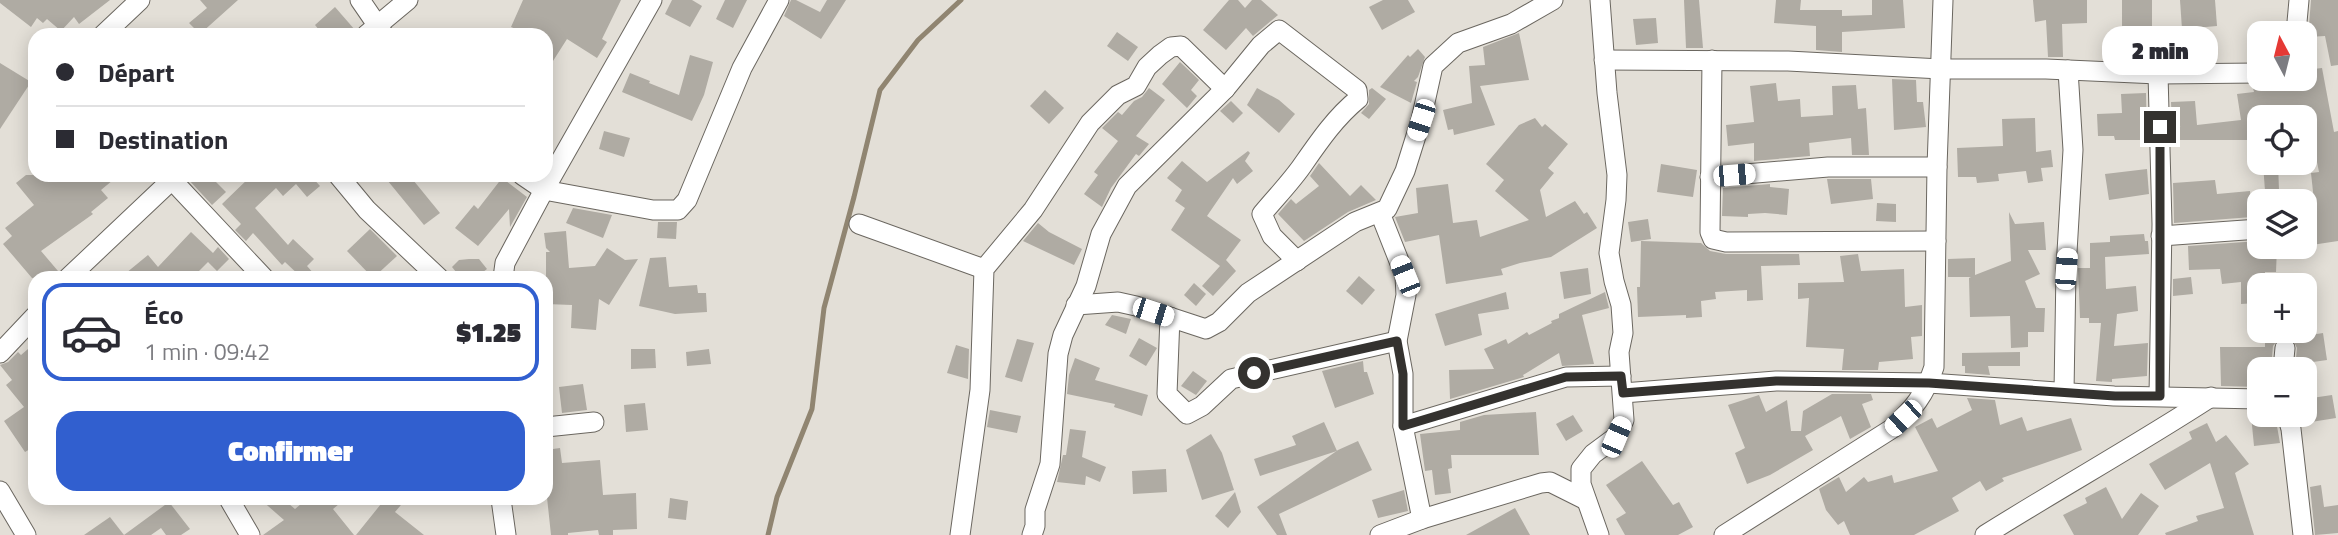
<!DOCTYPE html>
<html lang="fr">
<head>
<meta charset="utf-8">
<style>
	:root { --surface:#fff; --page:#f7f7f7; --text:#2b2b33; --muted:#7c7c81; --line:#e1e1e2; --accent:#315fcf }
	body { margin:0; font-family:"Titillium Web",sans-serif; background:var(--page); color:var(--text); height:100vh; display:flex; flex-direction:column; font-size:26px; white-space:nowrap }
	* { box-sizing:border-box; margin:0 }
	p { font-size:23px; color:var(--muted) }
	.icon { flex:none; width:38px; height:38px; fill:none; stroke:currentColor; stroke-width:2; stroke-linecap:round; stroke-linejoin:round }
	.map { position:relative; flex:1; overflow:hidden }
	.sheet { position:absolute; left:28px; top:271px; width:525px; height:234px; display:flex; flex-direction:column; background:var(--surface); border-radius:21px; box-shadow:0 4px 18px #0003 }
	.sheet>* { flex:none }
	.banner { position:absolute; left:28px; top:28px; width:525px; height:154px; border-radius:21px; box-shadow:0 4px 18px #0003; display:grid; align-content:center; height:154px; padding:0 28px; background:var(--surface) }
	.needle { width:46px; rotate:353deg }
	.buttons { position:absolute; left:2247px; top:21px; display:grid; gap:14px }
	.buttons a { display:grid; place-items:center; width:70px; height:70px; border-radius:14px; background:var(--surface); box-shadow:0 4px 18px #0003; font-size:35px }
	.end { position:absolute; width:32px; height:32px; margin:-16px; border:9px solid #34322f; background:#fff; box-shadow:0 0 0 4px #fff }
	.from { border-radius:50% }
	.bubble { position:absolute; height:49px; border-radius:21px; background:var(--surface); box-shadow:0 4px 18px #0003; font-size:23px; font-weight:800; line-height:49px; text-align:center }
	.car { position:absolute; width:21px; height:42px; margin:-21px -10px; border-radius:9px; box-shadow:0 0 5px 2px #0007; background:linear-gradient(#fff 24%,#345 0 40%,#fff 0 76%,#345 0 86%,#fff 0) }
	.banner b { display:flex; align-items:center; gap:24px; height:66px; font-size:26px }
	.banner b+b { border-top:2px solid var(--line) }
	.banner i { width:18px; height:18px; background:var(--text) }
	ul { padding:12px 0 0; list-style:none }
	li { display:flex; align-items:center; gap:21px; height:98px; margin:0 14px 10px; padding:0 14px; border:4px solid transparent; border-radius:21px }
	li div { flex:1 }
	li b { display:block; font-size:26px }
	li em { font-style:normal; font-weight:800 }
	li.selected { border-color:var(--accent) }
	li>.icon { width:63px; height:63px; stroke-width:1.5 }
	.action { display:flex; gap:14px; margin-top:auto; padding:14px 28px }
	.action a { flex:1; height:80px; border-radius:21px; background:var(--accent); color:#fff; font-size:28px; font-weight:800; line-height:80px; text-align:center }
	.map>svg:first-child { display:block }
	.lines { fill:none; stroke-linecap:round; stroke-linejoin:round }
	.stream { stroke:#908571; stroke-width:5 }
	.building { fill:#afaba3 }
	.street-casing { stroke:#6b6760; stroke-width:21 }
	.street { stroke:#fff; stroke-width:19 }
	.route { stroke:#34322f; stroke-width:9 }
</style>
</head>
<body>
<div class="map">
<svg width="2338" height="535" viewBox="0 0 2338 535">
	<rect width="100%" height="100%" fill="#e3dfd7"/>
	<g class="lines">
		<path class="stream" d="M768 535 777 497 812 409 824 308 854 197 880 90 918 40 961 0"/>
	</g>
	<g class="building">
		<path d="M0 0H110L79 24 74 17 61 31 47 19 43 23 37 18 31 27 0 3Z"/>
		<path d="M200 0H238L200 34 189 23 207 8Z"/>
		<path d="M523 0H621L602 39 607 42 597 58 567 39 546 72V35H530L511 27Z"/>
		<path d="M672 0H692L702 6 690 27 665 14Z"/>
		<path d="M725 0H747L733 28 716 19Z"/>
		<path d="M791 0H796L820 12 827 0H846L821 39 784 16Z"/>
		<path d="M1229 0H1238L1245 8 1252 0H1261L1278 15 1253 36 1246 28 1226 50 1203 30Z"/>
		<path d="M1383 0H1408L1415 12 1382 30 1369 7Z"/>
		<path d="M1684 0H1699L1703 48H1686Z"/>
		<path d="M1776 0H1801L1800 10H1842V16L1872 15V0H1903L1905 28 1842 32V52L1816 50V26L1774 23Z"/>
		<path d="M2033 0H2087V23L2062 24 2063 57H2048L2046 20 2035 22Z"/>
		<rect x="2122" y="0" width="30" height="41"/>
		<path d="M2180 0H2215L2217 26 2182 29Z"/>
		<path d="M2311 0H2338V65L2331 66 2325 36 2308 37Z"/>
		<path d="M335 7 355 30 354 35H323L315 25Z"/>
		<path d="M1656 18 1658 43 1636 45 1633 19Z"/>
		<path d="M1117 32 1138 47 1128 61 1107 46Z"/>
		<path d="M1519 33 1529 80 1480 86 1495 125 1454 135 1453 129 1448 130 1443 110 1472 103 1469 66 1485 65 1483 47Z"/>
		<path d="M1418 49 1425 57 1418 77 1414 81 1417 82 1411 103 1380 87 1408 55 1410 57Z"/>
		<path d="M690 55 713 62 704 95 692 121 622 92 630 73 650 81 649 83 679 95Z"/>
		<path d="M1180 62 1199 80 1191 90 1197 96 1187 108 1162 84Z"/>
		<path d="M0 63 31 82 0 129Z"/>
		<path d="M2322 68 2334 132 2338 131V241L2305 246V202L2314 201 2311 173 2319 172 2308 117H2259V140H2172V128L2181 126H2172L2171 102 2195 101 2197 125 2241 120 2237 94 2254 92 2253 88 2297 82V79H2305V70Z"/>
		<path d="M1892 79 1916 80 1917 102H1923L1926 127 1894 130Z"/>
		<path d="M1776 83 1778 101 1800 99 1801 117 1833 115 1832 86 1856 85 1858 109 1866 108 1869 155H1852L1851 138 1809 143 1810 156 1754 161V143L1728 146 1726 125 1754 122 1750 86Z"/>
		<path d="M1149 88 1165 100 1136 136 1149 144 1139 156 1136 154 1111 188 1102 207 1084 194 1098 175 1094 172 1118 141 1102 128 1118 112 1122 115 1134 101 1142 97Z"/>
		<path d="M1257 88 1279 100 1295 114 1279 133 1247 105Z"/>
		<path d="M1372 88 1386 99 1369 119 1361 113 1369 104V90Z"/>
		<path d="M1045 90 1064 108 1049 124 1030 106Z"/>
		<path d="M2146 93 2147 140H2115L2114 136H2098L2097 114 2122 113 2121 94Z"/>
		<path d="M1231 101 1243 113 1233 123 1220 111Z"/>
		<path d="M1535 118 1542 127 1545 124 1568 144 1548 168 1554 173 1540 190 1546 217 1575 201 1584 214 1587 212 1597 228 1551 257 1520 263 1501 269 1503 275 1446 284 1439 235 1405 242 1395 217 1418 213 1416 188 1448 184 1453 223 1477 220 1480 237 1529 220 1495 191 1504 180 1486 164 1519 125Z"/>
		<path d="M2035 118 2036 152 2051 150 2053 167 2041 168 2043 181 2028 183 2026 171 1998 174 1999 181 1977 183 1976 177H1958L1957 148 2003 146 2002 119Z"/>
		<path d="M604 131 630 138 624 157 599 149Z"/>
		<path d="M1248 151 1250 153 1245 161 1253 171 1237 184 1233 178 1207 216 1241 240 1226 260 1236 271 1213 296 1202 286 1220 266 1171 230 1185 208 1175 201 1182 190 1167 178 1182 161 1207 182Z"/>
		<path d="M1319 163 1350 196 1361 185 1376 200 1348 212 1304 241 1278 214 1291 199 1296 204 1319 186 1310 176Z"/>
		<path d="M2263 163H2278L2279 190 2265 191Z"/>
		<path d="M1661 164 1697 170 1693 197 1657 192Z"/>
		<path d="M2147 169 2149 194 2109 200 2105 174Z"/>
		<path d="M26 175H119L101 190 108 198 91 212 93 214 41 251 58 271 56 278H32L3 244 12 236 5 228 34 205 16 183Z"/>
		<path d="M189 175H209L226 192 212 205 188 179Z"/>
		<path d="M252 175H310L320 186 307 197 296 184 283 196 276 188 255 208 288 245 293 239 314 259 307 266 315 275 313 278H302L285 262 282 265 253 233 246 241 235 230 241 224 222 204Z"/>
		<path d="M383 175H409L440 213 424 225Z"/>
		<path d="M502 178 527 197 510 227 509 209 478 246 455 228 474 205 478 209Z"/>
		<path d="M1827 179H1871L1873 199 1831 204Z"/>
		<path d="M2215 180 2217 194 2250 191 2252 217 2174 223 2173 183Z"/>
		<path d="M1770 184V187L1789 189 1787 215 1765 213 1748 214V217L1722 216 1723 188Z"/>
		<path d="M1877 203 1896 204V222L1876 221Z"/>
		<path d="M573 208 612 215 603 238 566 223Z"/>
		<path d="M2009 212 2015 224 2044 222 2046 250H2028L2040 274 2025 281 2036 308H2045L2044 332H2028V347L2011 348 2010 316 1970 317 1969 278 1971 277H1948V259L1975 258V275L2011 261Z"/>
		<path d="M1648 219 1651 239 1631 242 1628 222Z"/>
		<path d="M658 222H677L676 239 657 238Z"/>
		<path d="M1038 223 1049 232 1082 249 1074 265 1023 241Z"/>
		<path d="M370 229 397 256 373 278 347 251Z"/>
		<path d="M566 231 569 268 595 266 607 248 625 260 638 259 609 305 599 299 596 330 571 328 572 305 546 304V252H550L546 248 544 233Z"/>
		<path d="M191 232 213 253 218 247 229 259 217 271 208 262 192 278H120L148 255 158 267Z"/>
		<path d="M2144 234 2145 241H2148L2149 254 2105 257 2106 289 2136 286 2138 311 2117 314 2114 346 2148 343 2147 376 2112 379V382L2096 381 2101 323H2089V318H2080L2078 268H2090V243L2110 242V236Z"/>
		<path d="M1641 241 1701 243 1710 251 1726 254H1799L1800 265 1761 266 1763 300 1747 301V290L1715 292 1716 299 1701 301 1702 317 1686 318V315L1638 317 1637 287H1640Z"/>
		<path d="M2259 241V247H2277L2276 272H2265V283H2256L2257 303 2241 304V282L2222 284 2220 269 2189 270 2188 246Z"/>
		<path d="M1858 254 1861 271 1904 269 1905 307 1922 305V336L1911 337 1913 359 1879 362 1878 370H1842L1844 349 1806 347 1809 298 1798 299V283L1844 282 1840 256Z"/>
		<path d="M666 257 669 287 697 285 698 293H706L707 312 675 314 639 306 650 258Z"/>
		<path d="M469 259H479L487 269 475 278H461L452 267 459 260Z"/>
		<path d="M1588 268 1591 294 1564 299 1560 272Z"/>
		<path d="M1359 276 1375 290 1362 305 1346 291Z"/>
		<path d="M2191 277 2193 294 2173 296V279Z"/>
		<path d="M1194 283 1206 294 1196 306 1184 295Z"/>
		<path d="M1506 292 1509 309 1478 314 1482 335 1445 346 1435 314Z"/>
		<path d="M1605 292 1609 308 1582 315 1594 364 1562 366 1559 353 1523 375 1524 377 1450 399 1449 370 1494 369 1484 349 1506 339 1508 344 1527 332 1529 335 1552 323 1551 321 1559 318V314Z"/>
		<path d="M1112 315 1131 319 1126 334 1105 325Z"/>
		<path d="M2280 333V337L2273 346 2271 368 2259 369V387L2221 386 2220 347H2265V334Z"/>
		<path d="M2323 333 2327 360 2299 364V368H2295L2297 348 2292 338Z"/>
		<path d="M1139 338 1157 348 1146 366 1129 356Z"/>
		<path d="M1017 339 1034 343 1022 382 1005 377Z"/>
		<path d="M35 343V446L25 452 4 421 24 407 6 385 12 380 0 365 8 362 18 352 21 355Z"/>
		<path d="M956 345 969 349 968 379 947 373Z"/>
		<path d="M631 349H655L656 368 631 369Z"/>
		<path d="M709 349 711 364 687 366 686 352Z"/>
		<path d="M2020 352V366H1988L1990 375 1965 373V366H1962V353Z"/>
		<path d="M1075 358 1100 368 1095 380 1148 395 1142 416 1114 407 1115 404 1067 394 1069 375Z"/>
		<path d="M1363 361 1364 372H1367L1374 394 1335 408 1322 371Z"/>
		<path d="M1193 371 1207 381 1196 395 1181 386Z"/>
		<path d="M583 384 587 410 562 413 559 387Z"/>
		<path d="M1832 394H1871L1873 400 1862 404 1871 427 1850 439 1841 416 1805 436 1813 450 1770 475 1747 484 1735 453 1745 448 1728 405 1759 395 1766 412 1787 400 1791 431H1801L1803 411Z"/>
		<path d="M2332 395 2336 418 2305 423V399Z"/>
		<path d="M1967 398 1995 400 2000 425 2022 417 2027 431 2071 418 2082 450 2002 478 2004 481 1986 491 1980 481 1952 498 1959 511 1914 535H1850L1844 521 1838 525 1826 510 1819 489 1839 477 1846 492 1864 477 1868 482 1892 475 1894 483 1938 471 1915 427 1932 418 1937 428 1972 410Z"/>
		<path d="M645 403 648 430 626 432 624 405Z"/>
		<path d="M990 410 1021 416 1017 433 987 427Z"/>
		<path d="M1536 412 1539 455H1451L1452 468 1448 469 1451 493 1435 495 1432 470 1425 471 1420 434 1460 430V422L1484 415Z"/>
		<path d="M1573 415 1583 431 1566 441 1556 424Z"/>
		<path d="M2251 415H2275L2280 443 2254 446Z"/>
		<path d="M1324 422 1337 451 1260 476 1254 459 1296 445 1292 436Z"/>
		<path d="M2207 423 2216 442 2226 435 2249 464 2235 473 2254 535H2166L2165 533 2198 521 2196 516 2224 508 2210 463 2165 490 2149 464 2192 439 2189 432Z"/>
		<path d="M1070 429 1086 431 1082 457 1106 467 1100 482 1086 476 1085 485 1057 482 1063 455H1066Z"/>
		<path d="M1211 434 1222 453 1234 490 1202 500 1186 450Z"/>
		<path d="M1358 441 1372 470 1279 514 1287 535H1277L1257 507 1338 450Z"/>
		<path d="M560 448 562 463 600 460 603 495 636 493 637 529 613 530V535H599L598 530 568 533V535H551L546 488V450Z"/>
		<path d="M1642 461 1673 505 1679 502 1693 527 1678 535H1625L1616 519 1626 513 1606 485Z"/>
		<path d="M1166 469 1167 492 1133 494 1132 471Z"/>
		<path d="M2321 485 2324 507 2338 505V533L2315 535 2310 487Z"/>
		<path d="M2106 487 2122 519 2141 493 2159 506 2138 535H2074L2063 515 2087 503 2085 498Z"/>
		<path d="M1404 490 1408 511 1378 518 1372 500Z"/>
		<path d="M1235 492 1241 512 1228 528 1215 516Z"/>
		<path d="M670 498 688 501 686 520 668 518Z"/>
		<path d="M260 499H283L295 509 307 499H345L333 509 354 535H263L284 520Z"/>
		<path d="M385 499H406L395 512 424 535H356Z"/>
		<path d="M169 502 190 529 181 535H166L161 528 151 535H124Z"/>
		<path d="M1515 508 1530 535H1466Z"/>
		<path d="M110 517 124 535H84Z"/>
	</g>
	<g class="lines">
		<g class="street-casing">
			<g id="street">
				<path d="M360 0 384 35"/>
				<path d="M2296 33 2299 0"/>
				<path d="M103 35 140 0"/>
				<path d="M366 35 408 0"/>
				<path d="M1604 60 1788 61 1941 69H2046L2158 74 2259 73"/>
				<path d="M1712 60 1710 232 1713 239 1726 242 1936 241"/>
				<path d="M2158 74 2162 224 2159 396"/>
				<path d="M338 175 367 210 439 278"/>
				<path d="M522 175 544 190 653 210H678L687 200 742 68 779 0"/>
				<path d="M1710 177 1828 167H1937"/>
				<path d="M172 180 264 278"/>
				<path d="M1380 213 1405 276 1406 295 1397 341 1403 374V426L1422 519"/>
				<path d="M859 224 984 269"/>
				<path d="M2161 236 2259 229"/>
				<path d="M68 278 177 175"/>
				<path d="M503 278 505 263 544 190 652 0"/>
				<path d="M1076 305 1118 302 1136 306 1206 329 1219 322 1248 293 1355 222 1387 209 1405 171 1421 120 1433 66 1458 43 1511 24 1553 0"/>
				<path d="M1170 317 1167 394 1187 414 1202 406 1231 379 1397 341"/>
				<path d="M0 353 35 316"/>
				<path d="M2283 369 2285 348"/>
				<path d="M2064 392 2066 269 2073 150 2068 70"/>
				<path d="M1623 393 1776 381 1929 383 2114 396 2259 399"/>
				<path d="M2287 415 2291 429 2303 535"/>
				<path d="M1403 426 1566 377 1621 376"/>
				<path d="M546 427 594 422"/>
				<path d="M0 491 26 535"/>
				<path d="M229 499 250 535"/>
				<path d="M501 499 506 535"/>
				<path d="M960 535 980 390 984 269 1033 210 1090 123 1118 95 1136 86 1147 67 1160 55 1171 47 1181 46 1225 89"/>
				<path d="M1032 535 1035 526V510L1050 464 1058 354 1063 335 1086 286 1101 234 1127 186 1225 89 1261 45 1279 30 1357 90 1358 99C1336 117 1320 140 1304 163 1292 181 1276 197 1262 214L1272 236 1297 261"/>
				<path d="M1380 535 1422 519 1541 483 1550 482 1586 500"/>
				<path d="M1599 535 1581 484V469L1593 454 1616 437 1624 420 1619 352 1623 333 1621 305 1614 281 1609 253 1616 200 1617 175 1607 93 1600 0"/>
				<path d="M1724 535 1893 428C1913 409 1925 395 1934 367L1937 167 1943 0"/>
				<path d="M1985 535C2060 488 2137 445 2211 397"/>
			</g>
		</g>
		<use href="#street" class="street"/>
	</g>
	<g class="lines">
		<path class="route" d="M1254 373 1397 341 1403 374V426L1566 377 1621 376 1623 393 1776 381 1929 383 2115 396H2160V127"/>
	</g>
</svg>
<div class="buttons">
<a><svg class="needle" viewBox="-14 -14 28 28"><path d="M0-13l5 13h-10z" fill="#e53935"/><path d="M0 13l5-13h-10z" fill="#7c7c81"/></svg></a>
<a><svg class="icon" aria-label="locate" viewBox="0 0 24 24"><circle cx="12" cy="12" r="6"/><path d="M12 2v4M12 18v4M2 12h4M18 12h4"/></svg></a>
<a><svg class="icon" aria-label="layers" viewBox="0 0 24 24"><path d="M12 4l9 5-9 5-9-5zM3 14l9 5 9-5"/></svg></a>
<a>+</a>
<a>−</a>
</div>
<i class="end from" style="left:1254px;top:373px"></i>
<i class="end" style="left:2160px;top:127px"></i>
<div class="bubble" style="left:2102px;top:26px;width:116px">2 min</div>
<i class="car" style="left:1421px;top:120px;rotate:198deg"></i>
<i class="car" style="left:1734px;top:175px;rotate:85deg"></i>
<i class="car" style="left:2066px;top:269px;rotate:4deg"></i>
<i class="car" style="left:1405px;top:276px;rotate:338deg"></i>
<i class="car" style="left:1153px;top:312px;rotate:108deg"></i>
<i class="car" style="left:1903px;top:418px;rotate:227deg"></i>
<i class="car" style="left:1616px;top:437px;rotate:23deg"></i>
<div class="banner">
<b><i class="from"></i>Départ</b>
<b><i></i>Destination</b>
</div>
<section class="sheet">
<ul>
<li class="selected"><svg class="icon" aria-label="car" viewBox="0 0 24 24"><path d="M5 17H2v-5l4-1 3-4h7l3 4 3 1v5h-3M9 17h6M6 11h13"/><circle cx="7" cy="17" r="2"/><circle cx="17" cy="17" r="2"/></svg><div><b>Éco</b><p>1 min · 09:42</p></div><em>$1.25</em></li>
</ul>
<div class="action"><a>Confirmer</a></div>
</section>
</div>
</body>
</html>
